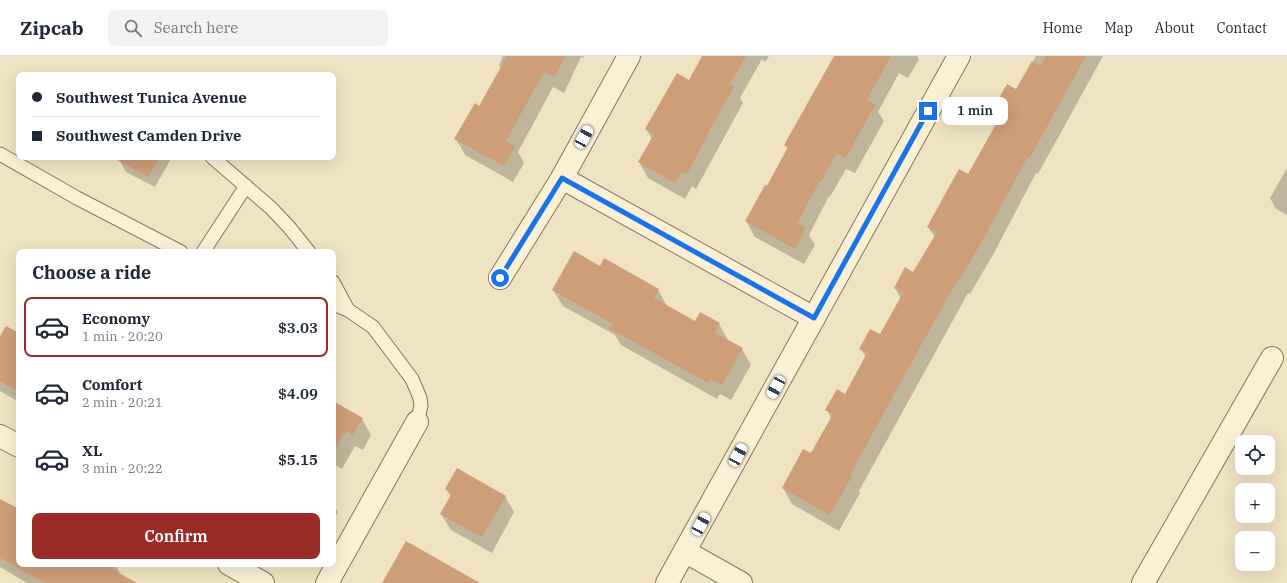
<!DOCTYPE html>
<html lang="en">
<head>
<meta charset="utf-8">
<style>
	:root { --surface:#fff; --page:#f2f2f3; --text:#1f2937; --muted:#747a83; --line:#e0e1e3; --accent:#992b29 }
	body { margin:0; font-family:"IBM Plex Serif",serif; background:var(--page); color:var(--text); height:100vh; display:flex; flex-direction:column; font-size:15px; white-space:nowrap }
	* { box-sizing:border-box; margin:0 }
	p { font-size:13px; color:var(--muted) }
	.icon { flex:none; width:22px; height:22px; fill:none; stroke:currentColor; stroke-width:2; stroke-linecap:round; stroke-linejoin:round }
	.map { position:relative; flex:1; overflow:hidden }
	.drawer { position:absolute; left:16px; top:193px; width:320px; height:318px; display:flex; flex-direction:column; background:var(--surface); border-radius:8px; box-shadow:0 4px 16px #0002 }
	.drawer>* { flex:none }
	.hud { position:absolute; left:16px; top:16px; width:320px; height:88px; border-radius:8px; box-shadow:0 4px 16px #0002; display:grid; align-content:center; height:88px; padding:0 16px; background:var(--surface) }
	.fabs { position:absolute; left:1235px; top:379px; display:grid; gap:8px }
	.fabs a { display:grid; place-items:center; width:40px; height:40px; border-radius:8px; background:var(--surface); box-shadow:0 4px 16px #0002; font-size:20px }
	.end { position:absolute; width:18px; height:18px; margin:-9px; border:5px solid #1a73e8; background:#fff; box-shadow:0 0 0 2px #fff }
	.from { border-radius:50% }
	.bubble { position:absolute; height:28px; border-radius:8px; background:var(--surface); box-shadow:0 4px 16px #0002; font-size:13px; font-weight:600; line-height:28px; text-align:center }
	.car { position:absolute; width:12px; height:24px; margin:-12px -6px; border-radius:5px; box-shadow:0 0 3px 1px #0007; background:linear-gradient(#fff 24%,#345 0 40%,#fff 0 76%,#345 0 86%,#fff 0) }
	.hud b { display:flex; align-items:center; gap:14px; height:38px; font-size:15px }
	.hud b+b { border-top:1px solid var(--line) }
	.hud i { width:10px; height:10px; background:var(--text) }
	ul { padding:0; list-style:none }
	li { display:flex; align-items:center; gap:12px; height:60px; margin:0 8px 6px; padding:0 8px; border:2px solid transparent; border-radius:8px }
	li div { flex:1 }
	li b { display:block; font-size:15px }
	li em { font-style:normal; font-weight:600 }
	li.active { border-color:var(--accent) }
	li>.icon { width:36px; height:36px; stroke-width:1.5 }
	h2 { padding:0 16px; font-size:18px; line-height:48px }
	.cta { display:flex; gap:8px; margin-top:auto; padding:8px 16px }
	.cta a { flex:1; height:46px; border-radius:8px; background:var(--accent); color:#fff; font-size:16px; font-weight:600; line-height:46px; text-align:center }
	header { display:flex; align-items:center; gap:24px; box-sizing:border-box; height:56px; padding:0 20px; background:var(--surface); border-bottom:1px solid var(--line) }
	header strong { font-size:19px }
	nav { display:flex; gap:22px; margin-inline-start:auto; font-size:14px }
	.search { width:280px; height:36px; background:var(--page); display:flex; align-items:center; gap:10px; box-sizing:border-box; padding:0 14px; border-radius:8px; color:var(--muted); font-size:15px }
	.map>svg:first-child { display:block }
	.shadow { fill:#0003 }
	.building { fill:#cd9e78 }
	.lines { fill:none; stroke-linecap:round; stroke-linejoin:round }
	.lane-casing { stroke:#897459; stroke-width:15 }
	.street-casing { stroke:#897459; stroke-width:24 }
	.lane { stroke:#f9f0d6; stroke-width:13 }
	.street { stroke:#f9f0d6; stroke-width:22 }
	.route { stroke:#1a73e8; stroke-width:5 }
</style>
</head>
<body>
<header>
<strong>Zipcab</strong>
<div class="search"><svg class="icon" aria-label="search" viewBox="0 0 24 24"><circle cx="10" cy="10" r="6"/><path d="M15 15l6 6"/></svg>Search here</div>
<nav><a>Home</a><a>Map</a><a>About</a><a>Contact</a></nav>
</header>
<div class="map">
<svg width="1287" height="527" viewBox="0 0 1287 527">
	<rect width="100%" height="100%" fill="#efe3c3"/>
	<g class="shadow">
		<path d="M503 0H584L583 2 581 1 564 37 553 31 518 96 524 107 513 126 465 99 456 83 479 51 501 13 499 9Z"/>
		<path d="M703 0H769L765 6 762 3 740 42 743 47 696 133 692 130 685 143 648 122 639 106 652 83 646 73 689 25Z"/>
		<path d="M836 0H917L919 3 908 22 899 17 878 56 884 65 855 117 846 113 830 141 829 140 809 179 815 189 804 208 755 181 746 165 788 94 785 89Z"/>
		<path d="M1036 0H1103L1038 118 1036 117 994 197 970 238 968 237 859 435 860 437 839 475 792 448 783 432 811 398 831 362 827 354 846 339 866 302 861 293 880 280 901 243 895 232 914 217 935 181 928 171 968 119 1003 58 997 47 1017 35Z"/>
		<path d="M122 101H172L155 131 126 116 120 105Z"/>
		<path d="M1287 112V159L1276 153 1270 142Z"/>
		<path d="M600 211 658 234 667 250 695 266 719 268 728 284 742 293 751 309 731 344 720 338 717 343 621 289 615 279 563 250 553 234Z"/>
		<path d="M19 279V346L0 335V283Z"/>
		<path d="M333 347 362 363 371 379 363 394 355 390 342 413 333 408Z"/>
		<path d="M446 433 505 440 514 456 492 497 451 474 441 458 451 441Z"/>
		<path d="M0 444 19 454V508H115L121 519 135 527H27L0 511Z"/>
		<path d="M333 448 338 456 333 465Z"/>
	</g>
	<g class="building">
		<path d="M507 0H565L555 21 544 16 506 85 515 90 504 110 454 83 475 47 479 50Z"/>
		<path d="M702 0H746L730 28 734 30 706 81H707L687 118 682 115 675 127 638 106 654 78 645 73 677 17 689 24Z"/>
		<path d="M834 0H891L867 44 875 49 846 102 837 97 821 126 820 125 797 167 806 172 795 193 745 165 765 129 767 130 788 91 784 89Z"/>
		<path d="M1046 0H1086L1029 103 1027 102 985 180 960 223 959 222 924 284 850 419 852 420 830 459 782 432 803 393 811 397 833 358 825 354 837 333 845 338 867 297 859 293 870 273 880 278 903 237 894 232 905 211 913 216 937 176 927 171 959 113 968 118 1005 52 996 47 1007 28 1016 33 1032 5 1040 10Z"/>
		<path d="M112 101H160L148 121Z"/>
		<path d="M574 195 600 210 604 202 659 233 654 242 695 265 700 256 720 267 715 277 743 292 722 329 711 323 708 327 647 293 610 273 613 268 552 234Z"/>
		<path d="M6 270 19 277V336L0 325V280Z"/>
		<path d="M333 345 363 362 353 379 346 375 333 397Z"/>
		<path d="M457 412 506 440 482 481 440 458 452 437 445 433Z"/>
		<path d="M0 443 19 453V508H103L137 527H45L0 502Z"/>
		<path d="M406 485 480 527H382Z"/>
	</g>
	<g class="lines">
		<g class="lane-casing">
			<g id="lane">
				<path d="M0 98 77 142 181 196"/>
				<path d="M212 101 271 152 289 171 309 196"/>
				<path d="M203 196 246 130"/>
				<path d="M333 226 348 254"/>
				<path d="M333 248 348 254 373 271 412 323 420 342 421 350 417 366"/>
			</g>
		</g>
		<g class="street-casing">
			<g id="street">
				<path d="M562 122 814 262"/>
				<path d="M500 222 562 122 629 0"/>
				<path d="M0 380 19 390"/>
				<path d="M686 496 741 527"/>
				<path d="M229 508 263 527"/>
				<path d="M327 527 417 366"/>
				<path d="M667 527 959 0"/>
				<path d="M1143 527 1272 302"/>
			</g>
		</g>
		<use href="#lane" class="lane"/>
		<use href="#street" class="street"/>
	</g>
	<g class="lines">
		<path class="route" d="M500 222 562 122 814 262 928 55"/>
	</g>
</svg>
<div class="fabs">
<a><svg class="icon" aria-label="locate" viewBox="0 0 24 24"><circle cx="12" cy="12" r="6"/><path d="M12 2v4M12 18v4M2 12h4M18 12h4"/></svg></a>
<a>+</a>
<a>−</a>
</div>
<i class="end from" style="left:500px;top:222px"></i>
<i class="end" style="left:928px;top:55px"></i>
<div class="bubble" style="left:942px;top:41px;width:66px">1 min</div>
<i class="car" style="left:584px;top:81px;rotate:29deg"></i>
<i class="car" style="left:776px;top:331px;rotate:209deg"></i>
<i class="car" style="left:738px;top:399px;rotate:29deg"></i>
<i class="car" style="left:701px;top:468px;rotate:29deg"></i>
<div class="hud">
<b><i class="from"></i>Southwest Tunica Avenue</b>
<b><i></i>Southwest Camden Drive</b>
</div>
<section class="drawer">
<h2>Choose a ride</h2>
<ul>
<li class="active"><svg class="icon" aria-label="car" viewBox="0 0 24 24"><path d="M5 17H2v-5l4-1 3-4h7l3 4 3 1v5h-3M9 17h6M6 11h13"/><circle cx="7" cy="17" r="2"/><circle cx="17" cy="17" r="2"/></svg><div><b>Economy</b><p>1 min · 20:20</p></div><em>$3.03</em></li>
<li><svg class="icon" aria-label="car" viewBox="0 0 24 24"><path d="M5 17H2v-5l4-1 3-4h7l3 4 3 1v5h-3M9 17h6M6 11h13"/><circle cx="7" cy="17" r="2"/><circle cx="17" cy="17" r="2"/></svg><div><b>Comfort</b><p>2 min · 20:21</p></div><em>$4.09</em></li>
<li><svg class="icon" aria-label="car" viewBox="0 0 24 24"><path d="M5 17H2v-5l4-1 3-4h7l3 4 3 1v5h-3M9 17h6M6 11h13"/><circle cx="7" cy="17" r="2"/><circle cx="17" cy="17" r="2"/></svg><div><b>XL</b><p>3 min · 20:22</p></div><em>$5.15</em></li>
</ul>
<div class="cta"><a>Confirm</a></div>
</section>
</div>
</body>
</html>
